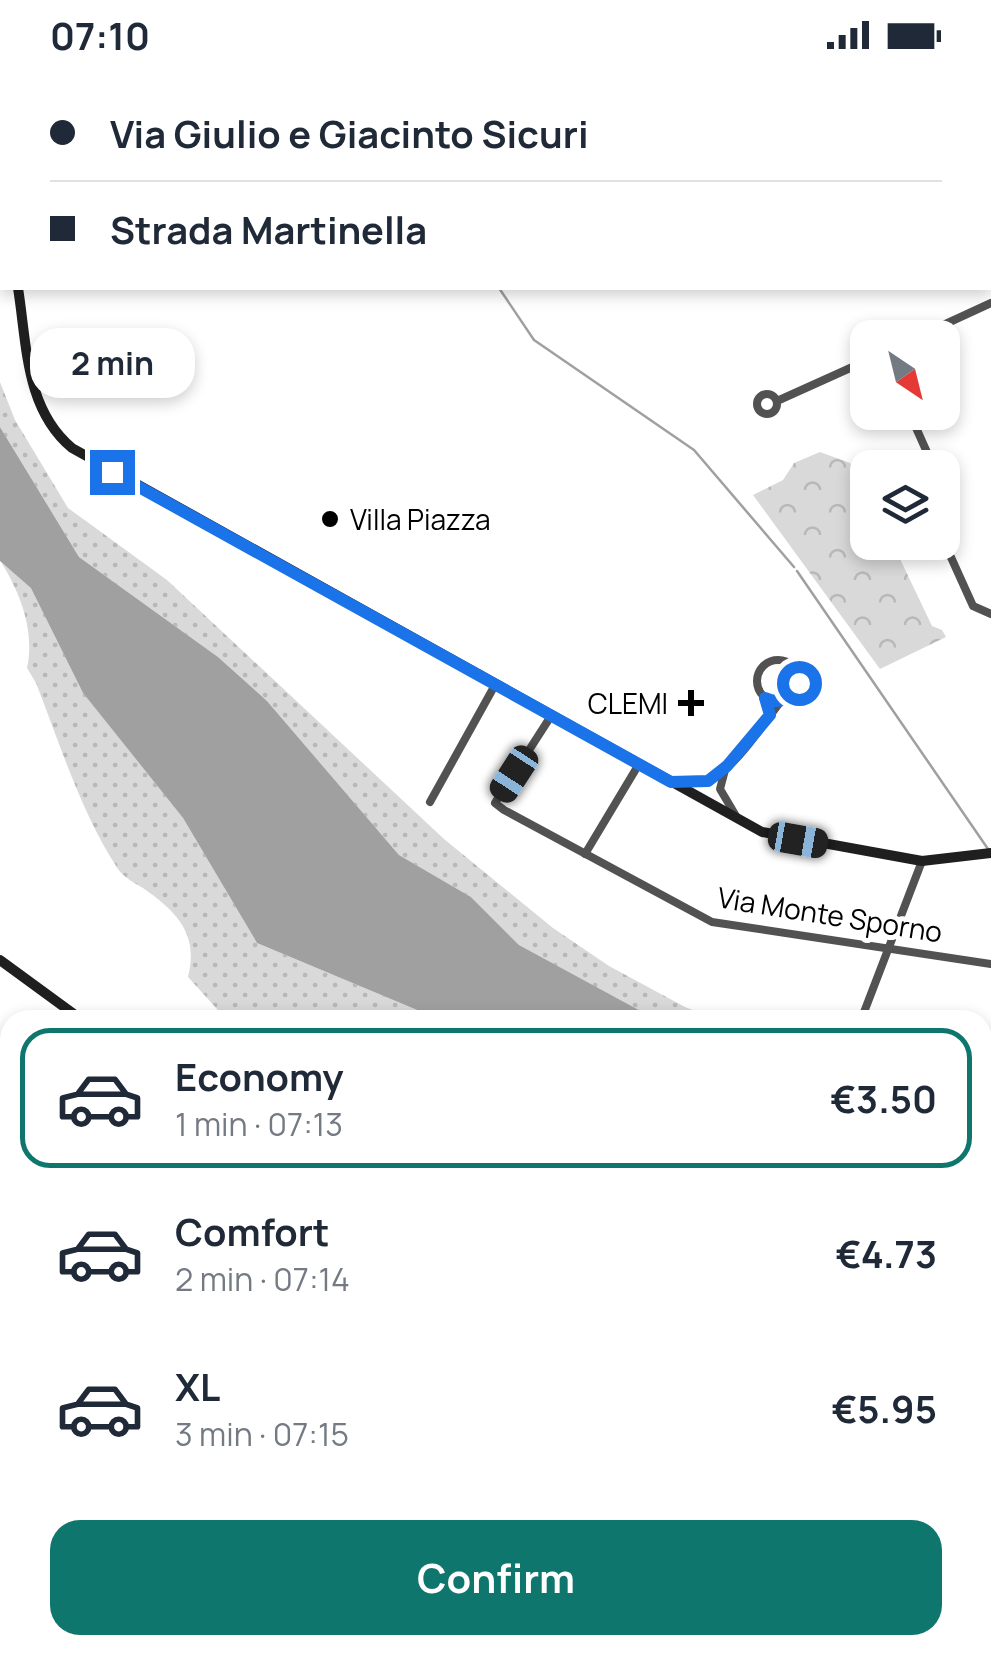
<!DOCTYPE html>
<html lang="en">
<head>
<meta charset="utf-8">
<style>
	:root { --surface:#fff; --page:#f6f6f7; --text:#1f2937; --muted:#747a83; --line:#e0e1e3; --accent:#0f766e }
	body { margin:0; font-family:Manrope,sans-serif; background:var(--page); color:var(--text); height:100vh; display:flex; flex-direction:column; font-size:38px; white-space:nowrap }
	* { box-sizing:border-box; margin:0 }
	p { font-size:32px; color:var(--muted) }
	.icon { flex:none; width:55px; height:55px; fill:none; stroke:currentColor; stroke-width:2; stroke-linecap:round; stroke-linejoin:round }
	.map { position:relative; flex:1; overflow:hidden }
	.sheet { position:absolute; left:0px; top:940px; width:992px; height:645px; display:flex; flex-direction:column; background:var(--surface); border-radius:30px 30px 0 0; box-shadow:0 5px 15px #0003 }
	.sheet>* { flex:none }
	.top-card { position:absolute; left:0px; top:0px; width:992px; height:220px; box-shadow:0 5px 15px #0003; display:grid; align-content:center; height:220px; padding:0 50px; background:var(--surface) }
	.needle { width:65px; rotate:145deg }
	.buttons { position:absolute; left:850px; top:250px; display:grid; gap:20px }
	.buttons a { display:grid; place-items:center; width:110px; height:110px; border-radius:20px; background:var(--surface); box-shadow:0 5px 15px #0003; font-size:50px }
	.end { position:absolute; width:45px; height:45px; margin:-22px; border:12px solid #1a73e8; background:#fff; box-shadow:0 0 0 5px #fff }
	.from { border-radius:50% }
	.bubble { position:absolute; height:70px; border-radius:30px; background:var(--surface); box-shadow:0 5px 15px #0003; font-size:32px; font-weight:700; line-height:70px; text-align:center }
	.car { position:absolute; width:30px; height:60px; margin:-30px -15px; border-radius:12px; box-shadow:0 0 8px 2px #0007; background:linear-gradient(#222 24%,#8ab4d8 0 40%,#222 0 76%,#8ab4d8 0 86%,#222 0) }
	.top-card b { display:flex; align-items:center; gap:35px; height:95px; font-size:38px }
	.top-card b+b { border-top:2px solid var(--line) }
	.top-card i { width:25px; height:25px; background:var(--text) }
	ul { padding:18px 0 0; list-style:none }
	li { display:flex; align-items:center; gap:30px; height:140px; margin:0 20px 15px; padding:0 30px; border:5px solid transparent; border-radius:30px }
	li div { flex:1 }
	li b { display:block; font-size:38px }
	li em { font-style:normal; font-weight:700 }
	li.on { border-color:var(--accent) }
	li>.icon { width:90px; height:90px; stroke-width:1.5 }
	.cta { display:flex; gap:20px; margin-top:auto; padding:20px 50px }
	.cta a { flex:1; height:115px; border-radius:30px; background:var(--accent); color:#fff; font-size:40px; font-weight:700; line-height:115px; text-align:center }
	.status { display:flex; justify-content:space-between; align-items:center; height:70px; padding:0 50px; background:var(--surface); direction:ltr }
	.status svg { height:28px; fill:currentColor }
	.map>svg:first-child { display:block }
	.grass { fill:url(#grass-dots) }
	.park { fill:url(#park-crowns) }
	.water { fill:#a0a0a0 }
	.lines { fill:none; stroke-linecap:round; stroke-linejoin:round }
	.stream { stroke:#a0a0a0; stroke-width:2.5 }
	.canal { stroke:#a0a0a0; stroke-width:8 }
	.street { stroke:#525252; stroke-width:8 }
	.secondary { stroke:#1f1f1f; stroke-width:10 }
	.route { stroke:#1a73e8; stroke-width:12 }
	.poi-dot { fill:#000; stroke:#fff; stroke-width:4 }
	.labels { text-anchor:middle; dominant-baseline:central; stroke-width:10; stroke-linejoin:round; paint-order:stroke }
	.poi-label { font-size:28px; fill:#000; stroke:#fff; text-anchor:start }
	.street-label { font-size:28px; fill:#000; stroke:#fff }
</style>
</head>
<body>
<div class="status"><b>07:10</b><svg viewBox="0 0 49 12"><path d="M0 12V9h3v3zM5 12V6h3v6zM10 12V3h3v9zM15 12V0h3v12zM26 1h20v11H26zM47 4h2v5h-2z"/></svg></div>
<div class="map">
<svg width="991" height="1585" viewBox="0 0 991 1585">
	<defs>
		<pattern id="grass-dots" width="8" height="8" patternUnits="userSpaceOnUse" patternTransform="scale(2.5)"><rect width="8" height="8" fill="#d9d9d9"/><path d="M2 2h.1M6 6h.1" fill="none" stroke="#b8b8b8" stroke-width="1.8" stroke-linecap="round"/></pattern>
		<pattern id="park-crowns" width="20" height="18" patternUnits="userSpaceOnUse" patternTransform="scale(2.5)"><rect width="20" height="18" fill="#d9d9d9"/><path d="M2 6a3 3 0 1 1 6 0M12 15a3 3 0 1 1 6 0" fill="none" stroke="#b8b8b8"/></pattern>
	</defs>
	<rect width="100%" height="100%" fill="#fff"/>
	<g class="grass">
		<path d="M0 312 15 350 68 438 167 510 444 769 553 858 609 896 685 937 719 950H657L646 945 519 875 471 827 399 785 267 631 218 587 79 487 0 357Z"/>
		<path d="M1 492 31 517 83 623 183 748 257 873 441 950H227L188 907C199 864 177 842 143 818 134 813 124 807 118 799 82 745 60 674 36 613L27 598C35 562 21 524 1 492Z"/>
	</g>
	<path class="park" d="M820 382 850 393 867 413 868 472 924 473 901 483V491L932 556 942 560 946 567 880 599 753 425 783 410 794 393Z"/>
	<g class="water">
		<path d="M0 357 79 487 218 587 267 631 399 785 471 827 519 875 657 950H441L257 873 183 748 83 623 31 518 0 491Z"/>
		<path d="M983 1089 991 1091V1166L983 1165Z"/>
	</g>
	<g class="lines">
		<g class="stream">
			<path d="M319 0 320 2"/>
			<path d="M499 218 534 270 694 380 794 497"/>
			<path d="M797 501 988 779"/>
		</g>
		<g class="canal">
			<path d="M44 1575 68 1585"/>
			<path d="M6 1585 25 1575"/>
		</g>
		<g class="street">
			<path d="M915 268 991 233"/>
			<circle cx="767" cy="334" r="10"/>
			<path d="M777 331 868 290"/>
			<path d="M909 342 934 398"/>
			<path d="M942 416 953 443 945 474 973 536 991 544"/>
			<circle cx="778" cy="611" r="21"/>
			<path d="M551 646 495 733 504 740 712 852 991 894"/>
			<path d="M725 700 720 719 736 746"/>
			<path d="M676 712C686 712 699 714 709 710 736 698 763 654 781 631"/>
			<path d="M430 732 495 615"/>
			<path d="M585 784 639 694"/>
			<path d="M861 950 922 791"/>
			<path d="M982 1333 991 1324"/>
			<path d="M631 1575 633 1585"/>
			<path d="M738 1585 758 1575"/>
		</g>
		<g class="secondary">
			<path d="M0 136 2 144"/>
			<path d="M18 218C27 274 25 339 72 378L762 762 922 791 991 783"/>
			<path d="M0 890 82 950"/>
			<path d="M982 1368 991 1376"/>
		</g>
	</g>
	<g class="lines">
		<path class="route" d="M112 402 671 712 708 711 727 696 770 645 765 628C780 635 794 629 799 613"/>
	</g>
	<g class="poi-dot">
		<circle cx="330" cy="449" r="10"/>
		<path d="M686 618h10v10h10v10h-10v10h-10v-10h-10v-10h10z"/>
	</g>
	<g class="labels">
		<g class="poi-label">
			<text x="350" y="449">Villa Piazza</text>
			<text x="668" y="633" text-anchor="end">CLEMI</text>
		</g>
		<g class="street-label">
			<text transform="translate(830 844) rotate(9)">Via Monte Sporno</text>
		</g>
	</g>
</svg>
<div class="buttons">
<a><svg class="needle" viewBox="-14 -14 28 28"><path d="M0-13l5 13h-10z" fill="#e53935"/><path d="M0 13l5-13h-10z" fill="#747a83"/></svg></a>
<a><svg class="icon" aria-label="layers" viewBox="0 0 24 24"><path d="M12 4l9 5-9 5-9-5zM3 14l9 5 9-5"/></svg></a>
</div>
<i class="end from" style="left:799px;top:613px"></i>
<i class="end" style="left:112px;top:402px"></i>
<div class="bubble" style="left:30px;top:258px;width:165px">2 min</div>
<i class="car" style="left:514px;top:704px;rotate:213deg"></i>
<i class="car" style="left:798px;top:770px;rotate:100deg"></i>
<div class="top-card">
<b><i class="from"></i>Via Giulio e Giacinto Sicuri</b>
<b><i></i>Strada Martinella</b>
</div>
<section class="sheet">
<ul>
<li class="on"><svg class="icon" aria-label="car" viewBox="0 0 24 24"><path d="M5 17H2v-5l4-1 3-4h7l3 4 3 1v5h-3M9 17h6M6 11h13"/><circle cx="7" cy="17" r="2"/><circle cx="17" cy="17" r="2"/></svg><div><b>Economy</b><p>1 min · 07:13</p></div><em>€3.50</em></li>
<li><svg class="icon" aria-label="car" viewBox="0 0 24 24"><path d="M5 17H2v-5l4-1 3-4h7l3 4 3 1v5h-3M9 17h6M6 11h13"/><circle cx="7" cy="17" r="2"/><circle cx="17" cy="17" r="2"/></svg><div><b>Comfort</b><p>2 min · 07:14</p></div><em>€4.73</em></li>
<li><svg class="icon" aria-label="car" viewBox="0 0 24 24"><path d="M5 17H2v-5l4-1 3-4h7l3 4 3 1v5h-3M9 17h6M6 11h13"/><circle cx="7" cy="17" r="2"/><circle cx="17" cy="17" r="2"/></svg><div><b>XL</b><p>3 min · 07:15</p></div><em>€5.95</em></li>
</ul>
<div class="cta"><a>Confirm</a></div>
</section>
</div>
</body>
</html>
